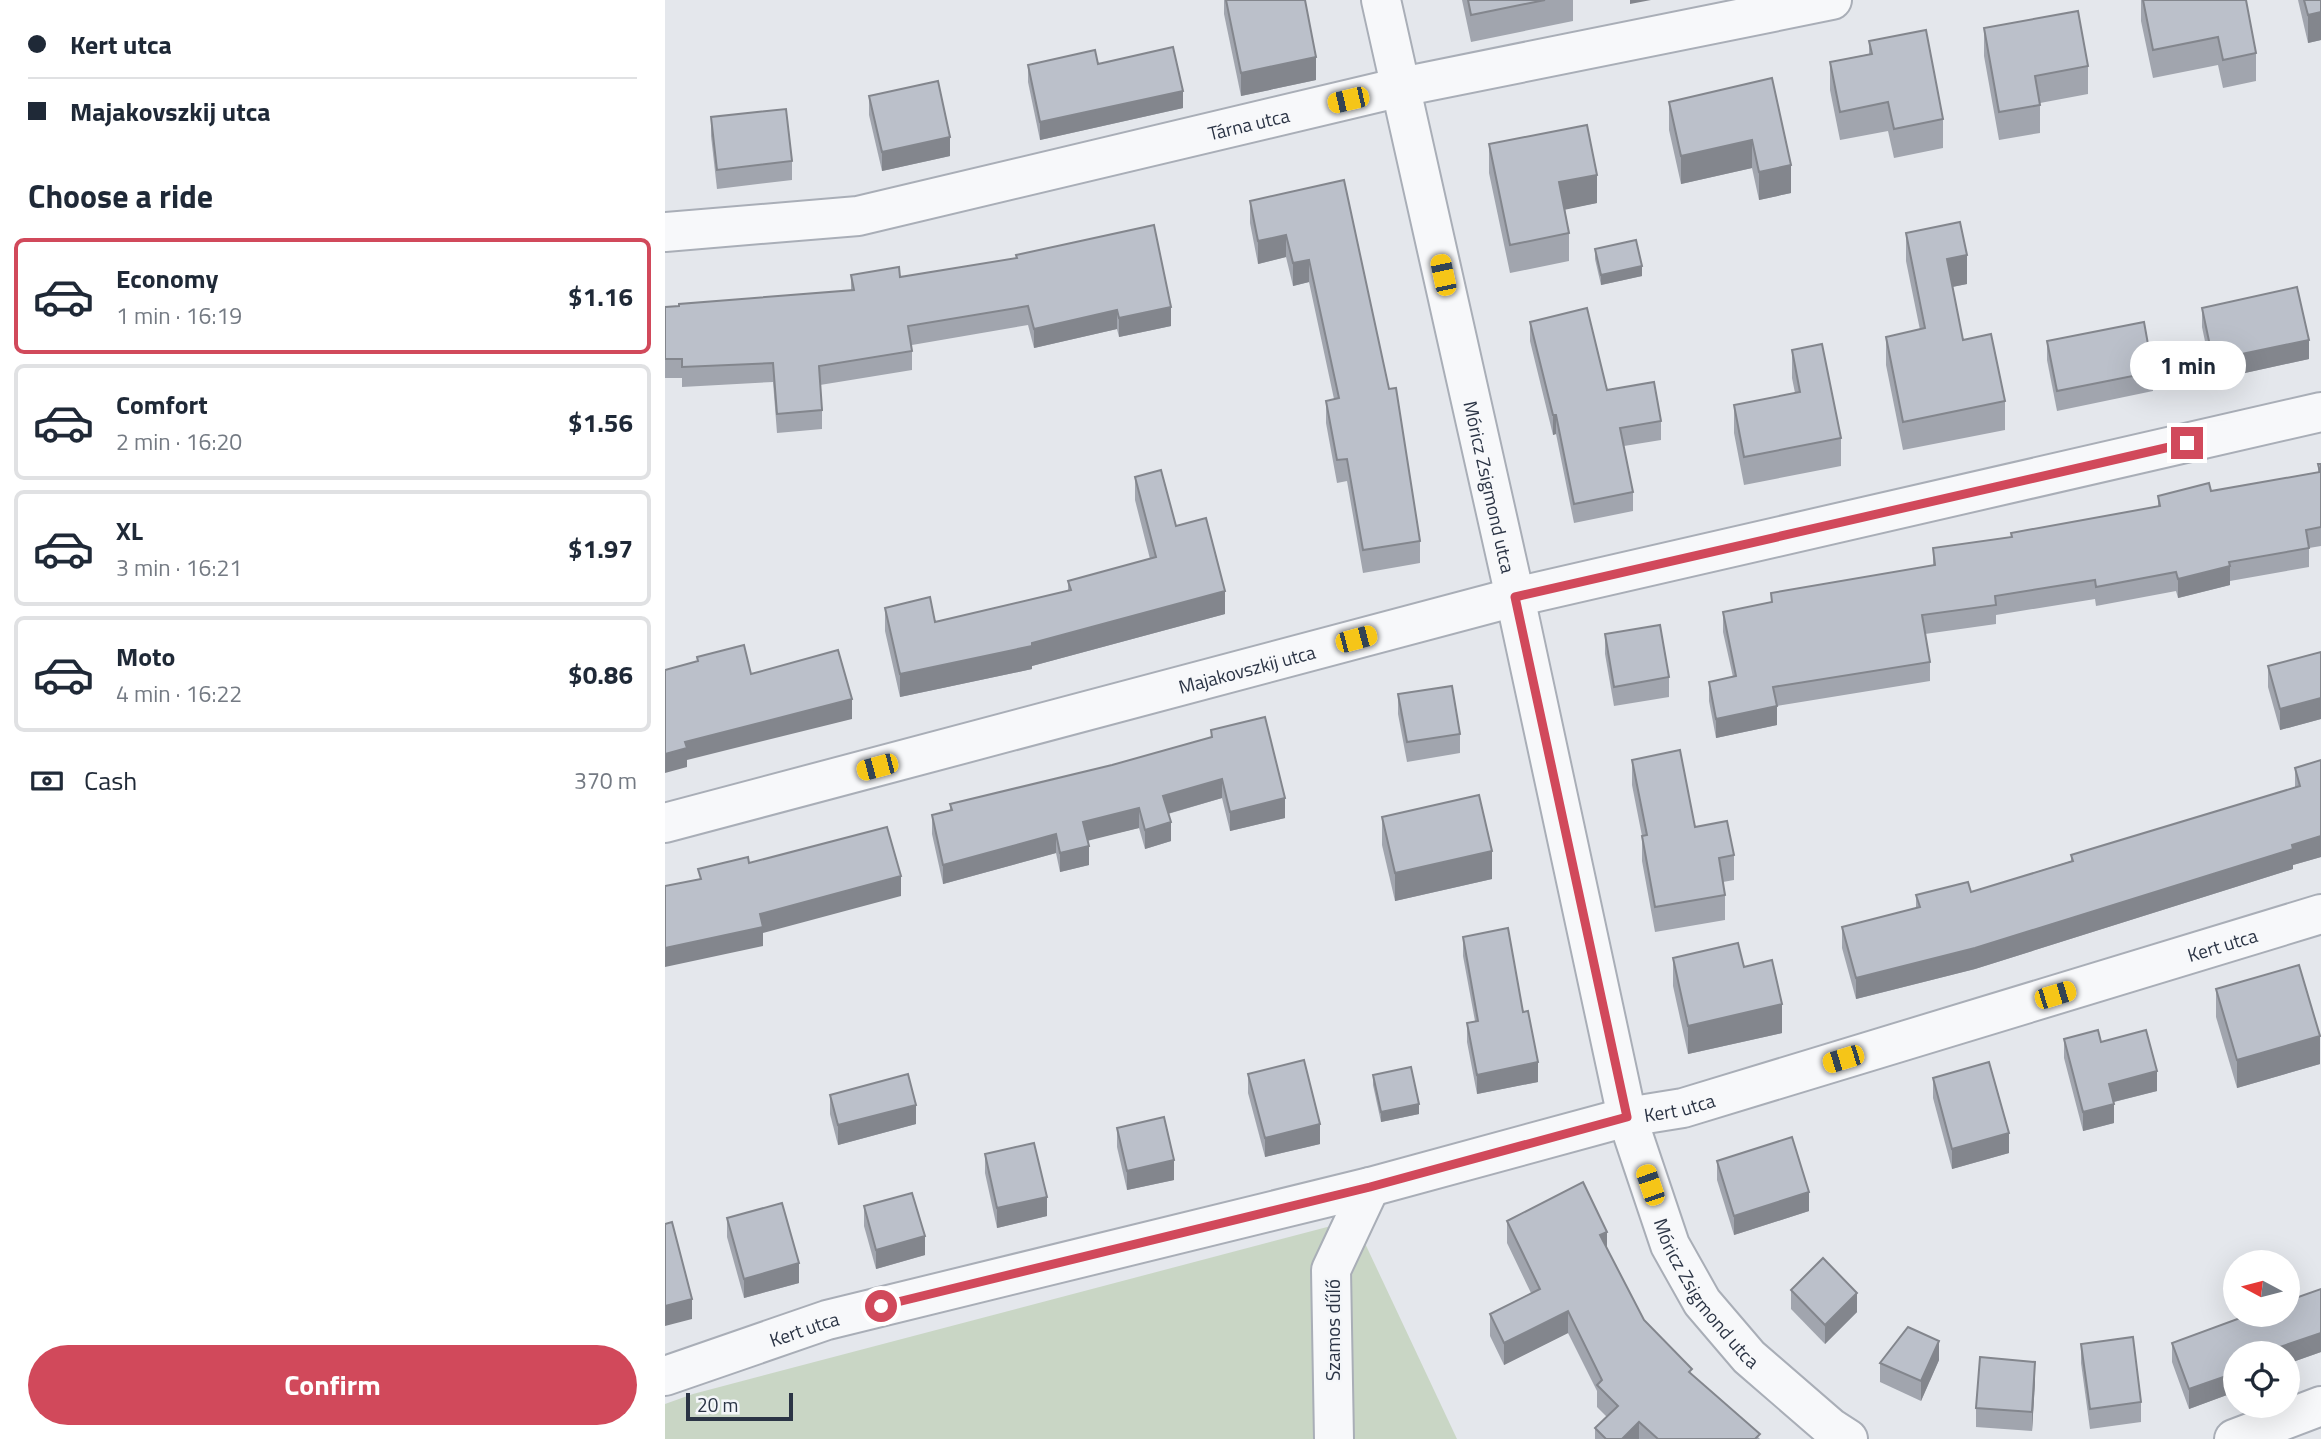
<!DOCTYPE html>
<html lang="en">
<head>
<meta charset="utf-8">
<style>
	:root { --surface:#fff; --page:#f2f2f3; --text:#1f2937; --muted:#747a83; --line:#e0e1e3; --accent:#d1495b }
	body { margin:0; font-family:"Titillium Web",sans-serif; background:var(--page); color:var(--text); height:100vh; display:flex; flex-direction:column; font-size:26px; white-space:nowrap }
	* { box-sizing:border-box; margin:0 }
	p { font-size:23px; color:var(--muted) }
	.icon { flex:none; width:38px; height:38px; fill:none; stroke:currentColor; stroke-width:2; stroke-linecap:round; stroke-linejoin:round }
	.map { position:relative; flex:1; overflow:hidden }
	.details { display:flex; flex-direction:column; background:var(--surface); width:665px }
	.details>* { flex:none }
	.banner { display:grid; align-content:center; height:154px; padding:0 28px; background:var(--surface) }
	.needle { width:46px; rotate:277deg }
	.buttons { position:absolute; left:1558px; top:1250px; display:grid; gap:14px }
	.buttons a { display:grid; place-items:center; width:77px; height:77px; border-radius:50%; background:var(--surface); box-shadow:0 7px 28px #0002; font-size:35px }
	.scale { position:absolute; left:21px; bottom:18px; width:107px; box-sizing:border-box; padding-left:7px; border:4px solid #2b3445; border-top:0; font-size:19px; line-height:24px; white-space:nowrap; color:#2b3445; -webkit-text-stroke:5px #f4f6f9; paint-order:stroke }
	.end { position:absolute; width:32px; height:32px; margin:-16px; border:9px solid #d1495b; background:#fff; box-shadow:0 0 0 4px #fff }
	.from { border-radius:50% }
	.bubble { position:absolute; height:49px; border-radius:24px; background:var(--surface); box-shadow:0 7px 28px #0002; font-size:23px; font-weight:700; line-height:49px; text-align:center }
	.car { position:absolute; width:21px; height:42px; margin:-21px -10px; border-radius:9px; box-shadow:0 0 5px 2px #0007; background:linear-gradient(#f5c518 24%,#345 0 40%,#f5c518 0 76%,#345 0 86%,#f5c518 0) }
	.banner b { display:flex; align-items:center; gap:24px; height:66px; font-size:26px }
	.banner b+b { border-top:2px solid var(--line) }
	.banner i { width:18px; height:18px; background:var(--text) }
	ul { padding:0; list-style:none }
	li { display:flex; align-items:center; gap:21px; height:116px; margin:0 14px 10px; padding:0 14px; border:4px solid var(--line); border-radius:10px }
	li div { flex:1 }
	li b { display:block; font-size:26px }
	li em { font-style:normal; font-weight:700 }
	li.active { border-color:var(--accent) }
	li>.icon { width:63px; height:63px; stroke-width:1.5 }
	h2 { padding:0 28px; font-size:32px; line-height:84px }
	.pay { display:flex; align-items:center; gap:18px; height:77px; padding:0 28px; font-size:26px }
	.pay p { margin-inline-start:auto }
	.action { display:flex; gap:14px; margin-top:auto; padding:14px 28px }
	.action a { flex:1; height:80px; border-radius:42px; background:var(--accent); color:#fff; font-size:28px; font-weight:700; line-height:80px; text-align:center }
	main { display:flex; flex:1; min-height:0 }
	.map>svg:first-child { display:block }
	.garden { fill:#c9d6c5 }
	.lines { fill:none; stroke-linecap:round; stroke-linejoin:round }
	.minor-casing { stroke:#a9aeb7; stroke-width:42 }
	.minor { stroke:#f7f8fa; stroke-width:38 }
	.wall { fill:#a1a5ae }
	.shaded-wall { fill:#83868d }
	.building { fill:#bbc0ca; stroke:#83868d; stroke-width:2 }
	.route { stroke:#d1495b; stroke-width:9 }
	.labels { text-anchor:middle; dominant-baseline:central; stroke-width:5; stroke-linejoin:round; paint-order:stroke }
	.street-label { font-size:19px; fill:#2b3445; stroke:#f4f6f9 }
</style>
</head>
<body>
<main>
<section class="details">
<div class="banner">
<b><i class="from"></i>Kert utca</b>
<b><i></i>Majakovszkij utca</b>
</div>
<h2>Choose a ride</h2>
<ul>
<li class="active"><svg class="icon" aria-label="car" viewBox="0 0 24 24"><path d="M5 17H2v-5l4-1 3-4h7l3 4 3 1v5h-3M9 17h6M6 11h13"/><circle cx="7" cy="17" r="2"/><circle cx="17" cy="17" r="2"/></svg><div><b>Economy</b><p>1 min · 16:19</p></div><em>$1.16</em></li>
<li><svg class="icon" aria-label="car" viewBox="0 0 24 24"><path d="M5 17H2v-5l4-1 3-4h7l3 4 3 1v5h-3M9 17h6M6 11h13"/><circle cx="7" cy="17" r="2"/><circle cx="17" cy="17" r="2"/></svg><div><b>Comfort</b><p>2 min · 16:20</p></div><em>$1.56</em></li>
<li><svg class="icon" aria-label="car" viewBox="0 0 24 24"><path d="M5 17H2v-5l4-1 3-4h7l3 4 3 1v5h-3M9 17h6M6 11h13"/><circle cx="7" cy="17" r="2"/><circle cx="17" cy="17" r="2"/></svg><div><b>XL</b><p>3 min · 16:21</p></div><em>$1.97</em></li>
<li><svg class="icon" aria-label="car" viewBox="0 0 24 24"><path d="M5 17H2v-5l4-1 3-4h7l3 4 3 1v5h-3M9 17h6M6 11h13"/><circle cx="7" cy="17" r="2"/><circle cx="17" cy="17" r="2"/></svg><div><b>Moto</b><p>4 min · 16:22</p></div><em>$0.86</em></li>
</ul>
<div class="pay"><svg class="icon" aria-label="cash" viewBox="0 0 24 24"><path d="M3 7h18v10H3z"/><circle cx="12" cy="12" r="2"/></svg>Cash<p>370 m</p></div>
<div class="action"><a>Confirm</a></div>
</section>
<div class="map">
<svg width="1656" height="1439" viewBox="0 0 1656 1439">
	<rect width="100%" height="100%" fill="#e4e7ec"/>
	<path class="garden" d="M689 1220 792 1439H0V1404L28 1394Z"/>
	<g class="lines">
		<g class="minor-casing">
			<g id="minor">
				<path id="s1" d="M716 0 850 597 962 1117 1005 1245 1037 1302 1084 1357 1166 1428 1183 1439"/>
				<path id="s2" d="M0 232 193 216 736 87 1167 0"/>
				<path id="s3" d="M0 823 850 597 1656 412"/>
				<path id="s4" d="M0 1376 162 1320 705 1187 962 1117 1018 1108 1656 914"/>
				<path d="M669 1439 666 1270 705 1187"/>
				<path d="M1569 1439 1656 1406"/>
			</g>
		</g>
		<use href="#minor" class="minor"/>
	</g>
	<g class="wall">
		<path d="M559 0H640L651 80 576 96 559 14Z"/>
		<path d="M797 0H908V21L806 42Z"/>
		<path d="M1476 0H1581L1591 53V81L1558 88 1553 65 1488 78 1476 21Z"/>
		<path d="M1633 0H1656V40L1643 43Z"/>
		<path d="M1319 28 1423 66V94L1375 103V133L1334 140 1319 56Z"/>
		<path d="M1204 41 1278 119V148L1229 158 1223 131 1175 140 1165 90V62L1204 54Z"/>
		<path d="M433 64 518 108 375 140 363 82V65Z"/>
		<path d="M1107 78 1126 193 1094 200 1087 168 1016 184 1004 130V102Z"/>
		<path d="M204 96 285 156 217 171 204 115Z"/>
		<path d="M46 117 127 161V180L52 189 46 136Z"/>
		<path d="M824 144 932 203 900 209 904 233V261L845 273 824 173Z"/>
		<path d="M679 180 755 541V563L698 573 682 481 672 483 661 423V401L669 399 644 282 628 286 621 257 593 264 585 223V201Z"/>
		<path d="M1241 233 1302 284 1287 287 1298 340 1340 401V430L1238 450 1221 365V337L1255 330 1241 261Z"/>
		<path d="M930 249 977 276 936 285 930 259Z"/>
		<path d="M351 255 506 326 454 337 452 329 369 348 363 325 247 345V370L155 385 157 410V429L112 433 108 382 17 387V378H0V307L14 306 186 290V275L235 277 351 258Z"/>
		<path d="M1537 308 1644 359 1548 380 1537 327Z"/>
		<path d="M865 322 942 390 996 421V440L959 446 968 492V511L909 523 891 434 888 435 865 341Z"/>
		<path d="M1382 341 1488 372V391L1392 411 1382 360Z"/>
		<path d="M1127 350 1176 438V466L1079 485 1069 433V405L1130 393 1127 378Z"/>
		<path d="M1653 464H1656V546L1644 548V567L1565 581V585L1513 598 1511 591 1431 606 1430 599 1331 615V624L1260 634 1265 662V681L1112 706V725L1051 738 1044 701V682L1068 677 1058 632V612L1106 603V593L1268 566V548L1346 537 1493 506V496L1546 491 1653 472Z"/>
		<path d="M470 477 511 526 560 614 367 666V669L235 697 220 631V608L270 622 403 591V581L485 559 470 500Z"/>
		<path d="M940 634 1004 677V697L949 706 940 654Z"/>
		<path d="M1656 652V719L1615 730 1603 687V666Z"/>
		<path d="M733 694 795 734V753L742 762 733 714Z"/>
		<path d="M546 730 620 818 565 831 557 798 503 814 506 841 480 849 474 828 422 840 424 865 395 872 391 853 278 884 267 834V815L285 810V804L447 765 546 737Z"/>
		<path d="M967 760 1030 827 1069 855V880L1058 882 1060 895V920L990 932 977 861V836L967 785Z"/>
		<path d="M1656 760V857L1628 865V869L1310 969 1191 999 1177 948V927L1251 908V895L1306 892 1406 861V855L1630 788V768Z"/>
		<path d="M717 817 827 879 730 901 717 845Z"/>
		<path d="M798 937 858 1012 873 1082 812 1094 802 1042V1023L810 1021 798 956Z"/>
		<path d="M1008 958 1079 967 1117 1033 1023 1054 1008 986Z"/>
		<path d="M1551 989 1655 1064 1572 1088 1551 1017Z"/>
		<path d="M1399 1039 1492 1091 1449 1102V1123L1418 1131 1399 1058Z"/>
		<path d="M583 1074 655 1144 600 1157 583 1093Z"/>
		<path d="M708 1075 754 1114 716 1122 708 1085Z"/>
		<path d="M1268 1078 1344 1153 1287 1169 1268 1098Z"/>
		<path d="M165 1095 251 1124 173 1145 165 1114Z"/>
		<path d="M452 1128 509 1180 462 1190 452 1147Z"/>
		<path d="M320 1154 382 1216 332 1228 320 1173Z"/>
		<path d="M1052 1161 1144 1211 1069 1235 1052 1180Z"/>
		<path d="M199 1206 260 1255 211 1269 199 1226Z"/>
		<path d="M62 1218 134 1283 79 1298 62 1237Z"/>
		<path d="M842 1221 942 1248 979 1320 1027 1375 1095 1439H930V1428L942 1417 932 1407V1391L903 1333 839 1365 825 1336V1314L866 1293 842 1243Z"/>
		<path d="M1126 1290 1192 1312 1160 1344 1126 1309Z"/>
		<path d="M1507 1343 1656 1352 1622 1364V1353H1570V1392L1524 1409 1507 1362Z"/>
		<path d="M1416 1344 1476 1402V1422L1425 1429 1416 1363Z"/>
		<path d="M1274 1360 1256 1401 1215 1382V1363Z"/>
		<path d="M1370 1381 1367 1431 1311 1427V1408Z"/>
	</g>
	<g class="shaded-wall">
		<path d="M965 0H986L965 4Z"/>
		<path d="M1656 12V40L1643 43V15Z"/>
		<path d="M651 57V80L576 96V73Z"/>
		<path d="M518 91V108L375 140V122Z"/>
		<path d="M285 137V156L217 171V152Z"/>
		<path d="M1087 140V168L1016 184V156Z"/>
		<path d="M1126 165V193L1094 200V172Z"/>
		<path d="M932 175V203L894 211V182Z"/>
		<path d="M621 235V257L593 264V241Z"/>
		<path d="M1302 255V284L1282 288V259Z"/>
		<path d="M644 260V282L628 286V263Z"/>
		<path d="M977 266V276L936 285V275Z"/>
		<path d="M506 307V326L454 337V318Z"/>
		<path d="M452 310V329L369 348V329Z"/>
		<path d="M1644 340V359L1548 380V360Z"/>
		<path d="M888 415H891V434L888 435Z"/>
		<path d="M1565 566V585L1513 598V579Z"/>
		<path d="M560 591V614L367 666V669L235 697V674L367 643Z"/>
		<path d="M1656 698V719L1615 730V709Z"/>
		<path d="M187 699V719L22 760V767L0 773V754L20 742Z"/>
		<path d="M1112 706V725L1051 738V719Z"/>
		<path d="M557 779V798L498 815V796Z"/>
		<path d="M620 798V818L565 831V812Z"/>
		<path d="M474 808V828L418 842V822Z"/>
		<path d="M506 822V841L480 849V830Z"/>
		<path d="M391 834V853L278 884V865Z"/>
		<path d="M1656 836V857L1628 865V869L1310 969 1191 999V978Z"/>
		<path d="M424 846V865L395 872V853Z"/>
		<path d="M827 851V879L730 901V873Z"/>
		<path d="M236 876V896L98 933V946L0 967V948L95 914Z"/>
		<path d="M1117 1004V1033L1023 1054V1026Z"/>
		<path d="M1655 1036V1064L1572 1088V1060Z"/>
		<path d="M873 1062V1082L812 1094V1075Z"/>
		<path d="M1492 1071V1091L1444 1103V1084Z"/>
		<path d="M754 1104V1114L716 1122V1112Z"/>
		<path d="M1449 1104V1123L1418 1131V1112Z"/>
		<path d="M251 1105V1124L173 1145V1125Z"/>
		<path d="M655 1124V1144L600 1157V1138Z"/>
		<path d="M1344 1133V1153L1287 1169V1149Z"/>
		<path d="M509 1160V1180L462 1190V1171Z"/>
		<path d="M1144 1192V1211L1069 1235V1216Z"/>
		<path d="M382 1197V1216L332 1228V1208Z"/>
		<path d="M942 1232V1254L935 1235Z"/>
		<path d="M260 1236V1255L211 1269V1250Z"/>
		<path d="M134 1263V1283L79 1298V1279Z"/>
		<path d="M1192 1293V1312L1160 1344V1325Z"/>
		<path d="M27 1299V1319L0 1326V1306Z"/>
		<path d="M903 1311V1333L839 1365V1343Z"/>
		<path d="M1656 1333V1352L1622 1364V1353H1597Z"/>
		<path d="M1274 1341V1360L1256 1401V1381Z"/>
		<path d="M1370 1362V1381L1367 1431V1412Z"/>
		<path d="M1570 1373V1392L1524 1409V1389Z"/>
		<path d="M974 1422V1439H957Z"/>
	</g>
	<g class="building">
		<path d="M561 0H640L651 57 576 73Z"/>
		<path d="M803 0H880L806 15Z"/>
		<path d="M1478 0H1581L1591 53 1558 60 1553 37 1488 50Z"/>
		<path d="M1639 0H1656V12L1643 15Z"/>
		<path d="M1413 11 1423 66 1370 76 1375 105 1334 112 1319 28Z"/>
		<path d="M1261 30 1278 119 1229 129 1223 102 1175 112 1165 62 1207 54 1204 41Z"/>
		<path d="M508 47 518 91 375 122 363 65 430 50 433 64Z"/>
		<path d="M1107 78 1126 165 1094 172 1087 140 1016 156 1004 102Z"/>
		<path d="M273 81 285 137 217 152 204 96Z"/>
		<path d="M121 109 127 161 52 170 46 117Z"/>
		<path d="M922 125 932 175 894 182 904 233 845 245 824 144Z"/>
		<path d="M679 180 724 389 731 388 755 541 698 550 682 459 672 460 661 401 674 398 644 260 628 263 621 235 593 241 585 201Z"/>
		<path d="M1295 222 1302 255 1282 259 1298 340 1326 334 1340 401 1238 422 1221 337 1260 328 1241 233Z"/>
		<path d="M489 225 506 307 454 318 452 310 369 329 363 306 243 326 247 351 154 366 157 410 112 414 108 363 17 367V359H0V307L14 306V304L189 290 186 275 234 267 235 277 352 258 351 255Z"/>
		<path d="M971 240 977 266 936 275 930 249Z"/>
		<path d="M1632 287 1644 340 1548 360 1537 308Z"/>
		<path d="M922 308 942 390 989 382 996 421 955 428 968 492 909 504 891 415H888L865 322Z"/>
		<path d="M1479 322 1488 372 1392 391 1382 341Z"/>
		<path d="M1157 344 1176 438 1079 457 1069 405 1135 392 1127 350Z"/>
		<path d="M1653 464H1656V527L1641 530 1644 548 1564 562 1565 566 1513 579 1511 572 1431 587 1430 580 1330 596 1331 605 1257 615 1265 662 1108 687 1112 706 1051 719 1044 682 1071 676 1058 612 1107 602 1106 593 1270 565 1268 548 1347 537 1346 533 1495 506 1493 496 1544 483 1546 491 1655 472Z"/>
		<path d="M496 470 511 526 541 518 560 591 367 643V646L235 674 220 608 265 597 270 622 406 590 403 581 491 557 470 477Z"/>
		<path d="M995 625 1004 677 949 687 940 634Z"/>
		<path d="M79 645 86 674 173 650 187 699 20 742 22 748 0 754V670L33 661 32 657Z"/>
		<path d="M1656 652V698L1615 709 1603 666Z"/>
		<path d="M787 686 795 734 742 742 733 694Z"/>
		<path d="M600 717 620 798 565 812 557 779 498 796 506 822 480 830 474 808 418 822 424 846 395 853 391 834 278 865 267 815 287 810 285 804 447 765 547 737 546 730Z"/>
		<path d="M1015 750 1030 827 1062 821 1069 855 1054 858 1060 895 990 907 977 836 982 835 967 760Z"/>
		<path d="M1656 760V836L1627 845 1628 849 1310 948 1191 978 1177 927 1255 907 1251 895 1303 882 1306 892 1408 861 1406 855 1635 786 1630 768Z"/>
		<path d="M814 795 827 851 730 873 717 817Z"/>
		<path d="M222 827 236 876 95 914 98 927 0 948V886L36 879 33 869 83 857 84 863Z"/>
		<path d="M843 928 858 1012 863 1011 873 1062 812 1075 802 1023 813 1021 798 937Z"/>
		<path d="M1073 943 1079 967 1107 960 1117 1004 1023 1026 1008 958Z"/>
		<path d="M1634 965 1655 1036 1572 1060 1551 989Z"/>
		<path d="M1433 1030 1436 1042 1481 1030 1492 1071 1444 1084 1449 1104 1418 1112 1399 1039Z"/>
		<path d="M639 1060 655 1124 600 1138 583 1074Z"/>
		<path d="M1324 1062 1344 1133 1287 1149 1268 1078Z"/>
		<path d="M746 1067 754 1104 716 1112 708 1075Z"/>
		<path d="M243 1074 251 1105 173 1125 165 1095Z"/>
		<path d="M499 1117 509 1160 462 1171 452 1128Z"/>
		<path d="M1127 1137 1144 1192 1069 1216 1052 1161Z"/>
		<path d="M369 1143 382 1197 332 1208 320 1154Z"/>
		<path d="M918 1182 942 1232 935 1235 979 1320 1027 1369 1024 1372 1095 1434 1090 1439H993L974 1422 957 1439H941L930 1428 953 1406 932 1385 937 1380 903 1311 839 1343 825 1314 875 1289 842 1221Z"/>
		<path d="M247 1193 260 1236 211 1250 199 1206Z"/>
		<path d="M117 1203 134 1263 79 1279 62 1218Z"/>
		<path d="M7 1222 27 1299 0 1306V1224Z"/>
		<path d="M1158 1258 1192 1293 1160 1325 1126 1290Z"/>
		<path d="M1656 1289V1333L1597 1353H1570V1373L1524 1389 1507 1343 1586 1314H1622V1301Z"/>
		<path d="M1243 1327 1274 1341 1256 1381 1215 1363Z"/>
		<path d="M1468 1337 1476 1402 1425 1409 1416 1344Z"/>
		<path d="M1315 1357 1370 1362 1367 1412 1311 1408Z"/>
	</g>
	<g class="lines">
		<path class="route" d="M216 1306 705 1187 962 1117 850 597 1522 443"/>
	</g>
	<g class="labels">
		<g class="street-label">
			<text stroke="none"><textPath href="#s2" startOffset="595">Tárna utca</textPath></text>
			<text stroke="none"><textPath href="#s1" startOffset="499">Móricz Zsigmond utca</textPath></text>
			<text stroke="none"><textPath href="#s3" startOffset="602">Majakovszkij utca</textPath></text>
			<text stroke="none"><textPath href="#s4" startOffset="1617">Kert utca</textPath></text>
			<text stroke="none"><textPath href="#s4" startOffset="1050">Kert utca</textPath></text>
			<text stroke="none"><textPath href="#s1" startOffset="1339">Móricz Zsigmond utca</textPath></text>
			<text stroke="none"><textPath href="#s4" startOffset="147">Kert utca</textPath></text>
			<text transform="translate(667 1330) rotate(-90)">Szamos dűlő</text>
		</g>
	</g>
</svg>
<div class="buttons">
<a><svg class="needle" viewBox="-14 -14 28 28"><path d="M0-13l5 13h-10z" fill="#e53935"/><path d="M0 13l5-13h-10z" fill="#747a83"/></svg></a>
<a><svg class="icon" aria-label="locate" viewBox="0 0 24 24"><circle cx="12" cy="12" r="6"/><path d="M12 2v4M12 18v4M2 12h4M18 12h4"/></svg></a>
</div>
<div class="scale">20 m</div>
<i class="end from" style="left:216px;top:1306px"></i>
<i class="end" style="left:1522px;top:443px"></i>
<div class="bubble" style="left:1465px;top:341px;width:116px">1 min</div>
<i class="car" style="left:683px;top:100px;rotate:257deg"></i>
<i class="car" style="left:778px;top:275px;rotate:348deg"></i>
<i class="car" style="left:691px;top:639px;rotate:75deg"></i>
<i class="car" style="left:212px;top:767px;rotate:255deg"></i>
<i class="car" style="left:1390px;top:995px;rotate:73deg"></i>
<i class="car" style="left:1178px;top:1059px;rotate:253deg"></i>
<i class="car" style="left:985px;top:1185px;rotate:341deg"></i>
</div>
</main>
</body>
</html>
